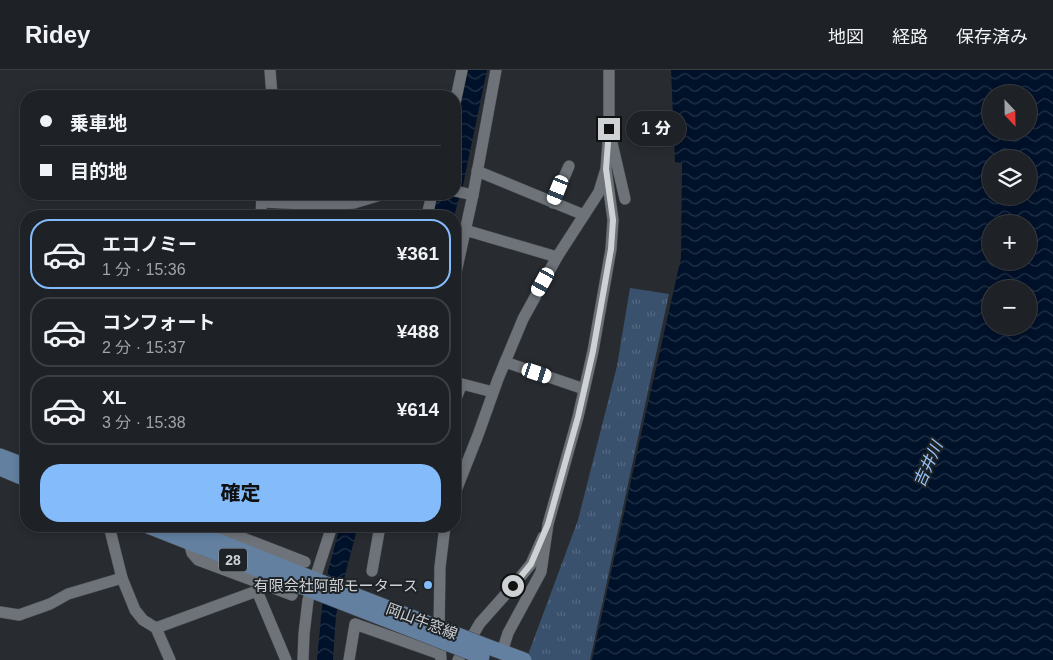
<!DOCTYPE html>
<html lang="ja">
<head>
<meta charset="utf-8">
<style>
	:root { --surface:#1e2125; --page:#2b2e32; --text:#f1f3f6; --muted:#a1a3a7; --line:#3c3e42; --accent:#84bcfb }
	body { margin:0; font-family:Helvetica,"Noto Sans JP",sans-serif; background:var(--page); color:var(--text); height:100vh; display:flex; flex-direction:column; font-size:19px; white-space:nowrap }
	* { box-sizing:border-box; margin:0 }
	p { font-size:16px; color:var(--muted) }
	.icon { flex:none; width:28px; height:28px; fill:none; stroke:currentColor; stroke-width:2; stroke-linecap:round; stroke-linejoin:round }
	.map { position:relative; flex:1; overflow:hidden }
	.drawer { position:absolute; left:20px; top:140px; width:441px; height:322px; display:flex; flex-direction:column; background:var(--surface); border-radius:20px; box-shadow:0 2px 8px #0003,0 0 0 1px var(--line) }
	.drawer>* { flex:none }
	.guide { position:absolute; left:20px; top:20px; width:441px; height:110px; border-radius:20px; box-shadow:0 2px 8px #0003,0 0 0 1px var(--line); display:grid; align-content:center; height:110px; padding:0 20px; background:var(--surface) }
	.needle { width:32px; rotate:158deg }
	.buttons { position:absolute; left:982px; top:15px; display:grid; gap:10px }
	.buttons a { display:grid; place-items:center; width:55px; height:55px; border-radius:50%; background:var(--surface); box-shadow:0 2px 8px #0003,0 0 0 1px var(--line); font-size:25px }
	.end { position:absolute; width:22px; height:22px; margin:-11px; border:6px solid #cfd2d5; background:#111; box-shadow:0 0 0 2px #111 }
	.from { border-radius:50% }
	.bubble { position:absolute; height:35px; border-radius:18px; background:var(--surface); box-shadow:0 2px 8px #0003,0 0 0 1px var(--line); font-size:16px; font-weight:800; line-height:35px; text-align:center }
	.car { position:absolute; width:15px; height:30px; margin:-15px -8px; border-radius:6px; box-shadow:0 0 4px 1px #0007; background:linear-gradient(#fff 24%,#345 0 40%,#fff 0 76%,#345 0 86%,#fff 0) }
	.guide b { display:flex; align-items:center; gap:18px; height:48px; font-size:19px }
	.guide b+b { border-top:1px solid var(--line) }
	.guide i { width:12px; height:12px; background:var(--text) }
	ul { padding:9px 0 0; list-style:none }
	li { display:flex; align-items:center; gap:15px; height:70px; margin:0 10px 8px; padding:0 10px; border:2px solid var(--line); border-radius:20px }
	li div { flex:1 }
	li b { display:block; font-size:19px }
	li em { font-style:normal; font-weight:800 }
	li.selected { border-color:var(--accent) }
	li>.icon { width:45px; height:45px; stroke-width:1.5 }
	.primary-button { display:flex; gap:10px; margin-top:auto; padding:10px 20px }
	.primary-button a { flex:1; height:58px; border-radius:20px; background:var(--accent); color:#111; font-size:20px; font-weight:800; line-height:58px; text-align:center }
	header { display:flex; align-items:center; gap:30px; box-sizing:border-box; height:70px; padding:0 25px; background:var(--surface); border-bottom:1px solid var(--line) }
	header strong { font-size:24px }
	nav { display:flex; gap:28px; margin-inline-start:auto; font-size:18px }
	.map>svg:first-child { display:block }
	.grass { fill:url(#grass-tufts) }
	.water { fill:url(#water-waves); fill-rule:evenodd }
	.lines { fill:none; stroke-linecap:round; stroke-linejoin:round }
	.street-casing { stroke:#464a4e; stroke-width:12 }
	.primary-casing { stroke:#464a4e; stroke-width:16 }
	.street { stroke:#6e7379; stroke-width:11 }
	.primary { stroke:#6380a1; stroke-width:15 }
	.primary-bridge-casing { stroke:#464a4e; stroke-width:16; stroke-linecap:butt }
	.primary-bridge { stroke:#6380a1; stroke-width:15 }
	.route { stroke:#cfd2d5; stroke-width:6 }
	.poi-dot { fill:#84bcfb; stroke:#1e2327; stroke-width:2 }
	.labels { text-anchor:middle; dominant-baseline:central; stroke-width:4; stroke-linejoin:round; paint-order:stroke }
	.shield { fill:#1e2327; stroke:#9a9ea1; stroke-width:1 }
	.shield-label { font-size:14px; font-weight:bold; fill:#cfd2d5 }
	.poi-label { font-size:15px; fill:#cfd2d5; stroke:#1e2327; text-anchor:end }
	.street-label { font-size:15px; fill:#cfd2d5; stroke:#1e2327 }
	.water-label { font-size:16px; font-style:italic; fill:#97c5fa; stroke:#1e2327 }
</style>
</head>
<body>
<header>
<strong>Ridey</strong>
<nav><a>地図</a><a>経路</a><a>保存済み</a></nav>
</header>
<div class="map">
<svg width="1053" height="590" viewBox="0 0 1053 590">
	<defs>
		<pattern id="grass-tufts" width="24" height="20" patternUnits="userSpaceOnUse" patternTransform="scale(1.25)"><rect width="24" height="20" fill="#39516d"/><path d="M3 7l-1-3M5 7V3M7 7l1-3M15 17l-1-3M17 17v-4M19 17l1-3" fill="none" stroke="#556981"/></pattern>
		<pattern id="water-waves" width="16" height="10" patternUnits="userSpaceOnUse" patternTransform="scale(1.25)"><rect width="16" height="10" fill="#00112a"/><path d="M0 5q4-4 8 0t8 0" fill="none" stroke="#243348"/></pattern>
	</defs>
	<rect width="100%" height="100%" fill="#282c31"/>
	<path class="grass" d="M630 218 669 224 590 590H526L578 450 617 296Z"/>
	<g class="water">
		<path d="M467 0H487L463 115 454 146H432L438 124H455V52Z"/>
		<path d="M671 0H1053V590H592L644 351 681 188 682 93 675 92ZM991 24H1029V61H991ZM991 89H1029V126H991ZM991 154H1029V191H991ZM991 219H1029V256H991Z"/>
		<path d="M340 456H358L345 505 336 545 333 590H317L322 537 328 501Z"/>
	</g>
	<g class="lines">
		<g class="street-casing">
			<g id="street">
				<path d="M270 0 272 26"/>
				<path d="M455 33 462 0"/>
				<path d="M612 73 625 129"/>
				<path d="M477 101 584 145"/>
				<path d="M455 121 473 125"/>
				<path d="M262 132 330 135 354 133 384 124"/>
				<path d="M553 133 569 96"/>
				<path d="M261 146 262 124"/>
				<path d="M427 146 432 124"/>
				<path d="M465 160 557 187"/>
				<path d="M455 207 473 125 496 0"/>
				<path d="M505 292 584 319"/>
				<path d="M455 325 457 326 462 314 493 322"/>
				<path d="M455 423 478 365 498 309 523 249 557 187 599 122 605 102"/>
				<path d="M109 456 122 508 135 540 143 550 156 558 170 590"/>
				<path d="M212 456 305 492"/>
				<path d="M189 472 192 483 198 490 292 525"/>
				<path d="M372 501 380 456"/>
				<path d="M0 542 19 545 50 534 68 524 122 508"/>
				<path d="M156 558 257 521 286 590"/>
				<path d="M502 582 508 563 541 502 548 454 578 347 593 281 611 179 613 150 606 99 609 59V0"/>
				<path d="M303 590 304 564 308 530 332 456"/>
				<path d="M349 590 355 554 440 584"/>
				<path d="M441 590 439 562 440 497 445 456"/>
				<path d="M458 590 480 553 513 516 531 494 543 467"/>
			</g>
		</g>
		<g class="primary-casing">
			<g id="primary">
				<path d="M0 386 26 396"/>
				<path d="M0 398 26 409"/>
				<path d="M148 456 318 523"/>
				<path d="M180 456 321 512"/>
				<path d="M486 576 524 590"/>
			</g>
		</g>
		<use href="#street" class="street"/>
		<use href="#primary" class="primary"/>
		<g class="primary-bridge-casing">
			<g id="primary-bridge">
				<path d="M321 512 486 576"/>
				<path d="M318 523 482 587"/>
			</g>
		</g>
		<use href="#primary-bridge" class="primary-bridge"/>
	</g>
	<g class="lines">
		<path class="route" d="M513 516 531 494 548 454 578 347 593 281 611 179 613 150 606 99 609 59"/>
	</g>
	<circle class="poi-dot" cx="428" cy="515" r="5"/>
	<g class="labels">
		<rect class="shield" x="219" y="478.5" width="28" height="23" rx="4"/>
		<g class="shield-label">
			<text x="233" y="490">28</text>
		</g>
		<g class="poi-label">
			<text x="418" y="515">有限会社阿部モータース</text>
		</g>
		<g class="street-label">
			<text transform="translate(422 551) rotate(21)">岡山牛窓線</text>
		</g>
		<g class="water-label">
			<text transform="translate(928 394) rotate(-66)">吉井川</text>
		</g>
	</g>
</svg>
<div class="buttons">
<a><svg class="needle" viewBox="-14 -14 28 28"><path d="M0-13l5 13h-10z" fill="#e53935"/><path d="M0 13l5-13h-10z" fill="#a1a3a7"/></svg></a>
<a><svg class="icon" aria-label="layers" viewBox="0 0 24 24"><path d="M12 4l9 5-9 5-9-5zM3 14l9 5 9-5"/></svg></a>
<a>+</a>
<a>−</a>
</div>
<i class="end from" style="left:513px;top:516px"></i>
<i class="end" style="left:609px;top:59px"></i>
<div class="bubble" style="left:626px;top:41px;width:60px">1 分</div>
<i class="car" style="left:558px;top:120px;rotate:202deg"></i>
<i class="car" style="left:543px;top:212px;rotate:209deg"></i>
<i class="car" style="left:537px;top:303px;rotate:108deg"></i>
<div class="guide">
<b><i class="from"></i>乗車地</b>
<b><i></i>目的地</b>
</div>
<section class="drawer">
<ul>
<li class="selected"><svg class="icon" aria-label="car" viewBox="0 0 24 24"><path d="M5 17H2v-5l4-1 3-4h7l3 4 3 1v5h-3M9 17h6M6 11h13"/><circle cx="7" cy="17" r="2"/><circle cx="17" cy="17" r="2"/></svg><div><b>エコノミー</b><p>1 分 · 15:36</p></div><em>¥361</em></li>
<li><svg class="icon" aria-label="car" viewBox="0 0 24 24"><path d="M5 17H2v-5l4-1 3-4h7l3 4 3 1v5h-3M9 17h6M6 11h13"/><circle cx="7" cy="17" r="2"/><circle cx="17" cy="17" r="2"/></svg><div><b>コンフォート</b><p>2 分 · 15:37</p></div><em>¥488</em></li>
<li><svg class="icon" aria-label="car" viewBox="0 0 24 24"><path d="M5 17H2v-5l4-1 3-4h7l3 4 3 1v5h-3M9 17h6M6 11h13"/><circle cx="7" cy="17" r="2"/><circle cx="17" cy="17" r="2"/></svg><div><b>XL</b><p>3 分 · 15:38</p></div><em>¥614</em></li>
</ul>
<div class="primary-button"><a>確定</a></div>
</section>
</div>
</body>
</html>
